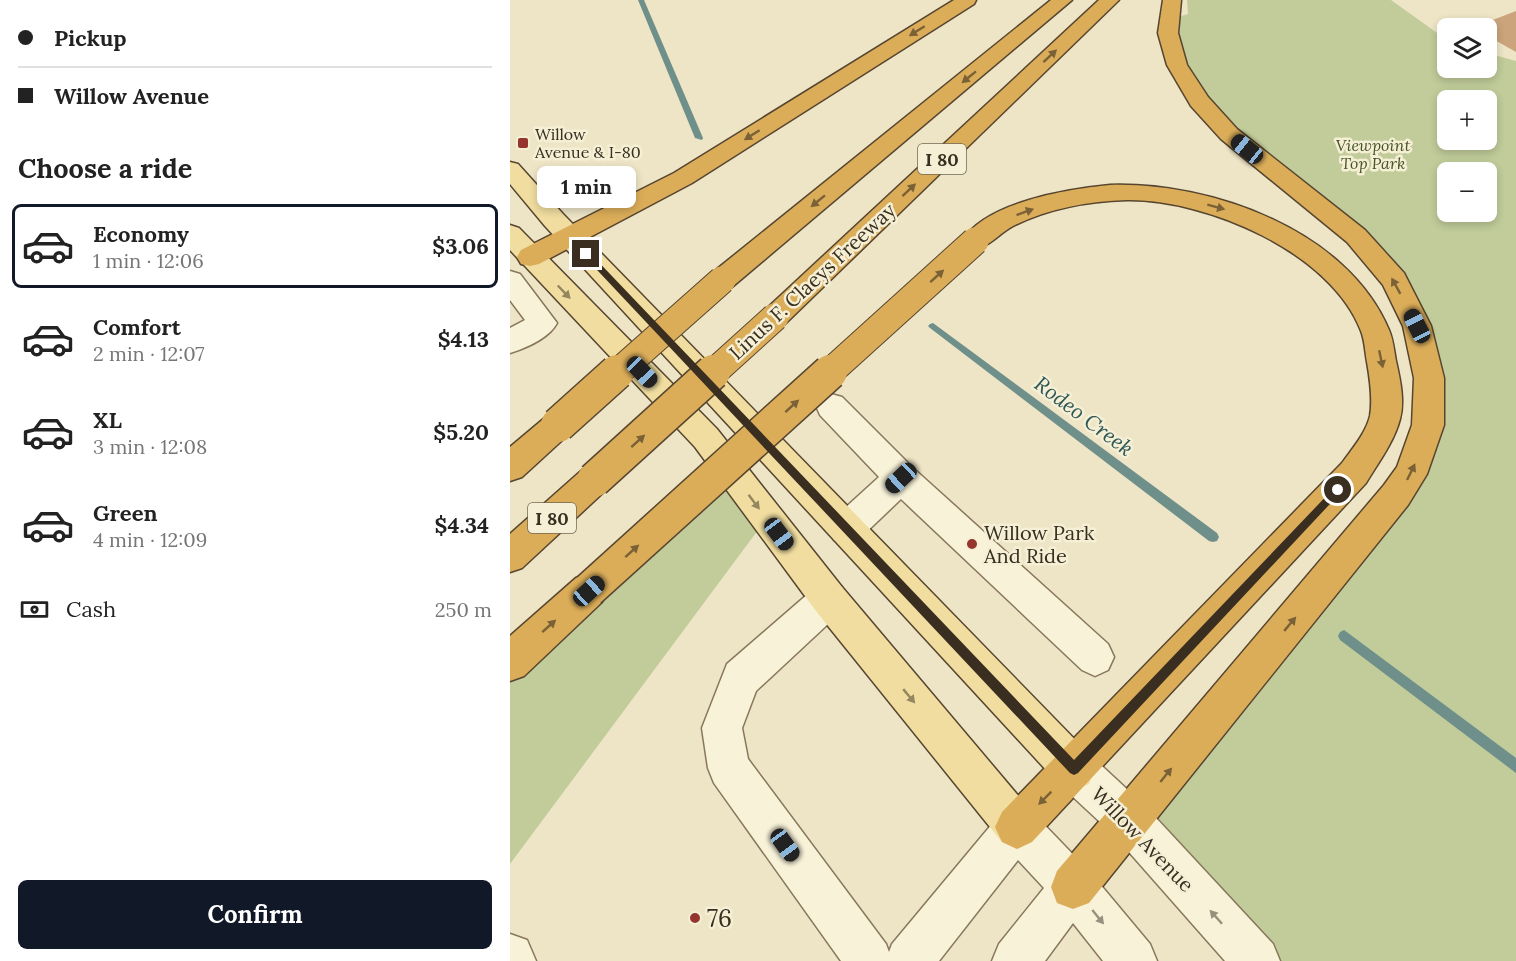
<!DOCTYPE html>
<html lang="en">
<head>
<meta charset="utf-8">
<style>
	:root { --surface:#fff; --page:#f2f2f2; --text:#222; --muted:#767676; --line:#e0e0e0; --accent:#111827 }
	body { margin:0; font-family:Lora,serif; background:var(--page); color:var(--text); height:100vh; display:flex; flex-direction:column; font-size:22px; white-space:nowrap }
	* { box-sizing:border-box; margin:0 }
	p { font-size:20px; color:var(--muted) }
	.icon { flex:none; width:33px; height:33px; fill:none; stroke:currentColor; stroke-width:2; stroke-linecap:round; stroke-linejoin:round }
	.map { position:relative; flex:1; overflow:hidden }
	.side { display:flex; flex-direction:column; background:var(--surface); width:510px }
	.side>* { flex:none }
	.guide { display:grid; align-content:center; height:132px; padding:0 18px; background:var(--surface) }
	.tools { position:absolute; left:927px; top:18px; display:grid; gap:12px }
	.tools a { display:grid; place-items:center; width:60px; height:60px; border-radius:9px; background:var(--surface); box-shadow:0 3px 9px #0003; font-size:30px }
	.end { position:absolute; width:27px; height:27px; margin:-14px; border:8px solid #392e1f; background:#fff; box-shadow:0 0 0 3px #fff }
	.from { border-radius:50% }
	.bubble { position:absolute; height:42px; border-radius:9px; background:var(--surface); box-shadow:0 3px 9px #0003; font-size:20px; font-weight:800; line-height:42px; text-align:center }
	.car { position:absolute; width:18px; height:36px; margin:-18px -9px; border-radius:8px; box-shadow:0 0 4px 2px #0007; background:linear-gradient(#222 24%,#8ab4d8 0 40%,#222 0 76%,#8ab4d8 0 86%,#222 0) }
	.guide b { display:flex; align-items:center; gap:21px; height:57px; font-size:22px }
	.guide b+b { border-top:2px solid var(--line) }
	.guide i { width:15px; height:15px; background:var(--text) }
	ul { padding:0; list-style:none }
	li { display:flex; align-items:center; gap:18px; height:84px; margin:0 12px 9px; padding:0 6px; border:3px solid transparent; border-radius:9px }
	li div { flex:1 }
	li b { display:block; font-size:22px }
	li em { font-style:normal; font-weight:800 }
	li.selected { border-color:var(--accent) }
	li>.icon { width:54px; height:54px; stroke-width:1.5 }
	h2 { padding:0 18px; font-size:27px; line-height:72px }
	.pay { display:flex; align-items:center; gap:15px; height:66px; padding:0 18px; font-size:22px }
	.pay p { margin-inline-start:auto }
	.action { display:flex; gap:12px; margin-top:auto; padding:12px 18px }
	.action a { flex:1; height:69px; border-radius:9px; background:var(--accent); color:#fff; font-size:24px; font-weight:800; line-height:69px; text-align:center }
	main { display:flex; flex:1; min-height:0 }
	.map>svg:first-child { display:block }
	.green { fill:#c1cc9a; fill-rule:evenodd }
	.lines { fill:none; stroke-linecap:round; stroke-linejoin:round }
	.stream { fill:#6e8f8a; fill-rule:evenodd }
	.building { fill:#cba47c }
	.minor-casing { stroke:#88775c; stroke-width:3 }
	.major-casing { stroke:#564530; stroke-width:3 }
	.highway-casing { stroke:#564530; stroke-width:3 }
	.minor { fill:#f8f2d9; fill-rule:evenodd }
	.major { fill:#f0dd9f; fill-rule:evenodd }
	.highway { fill:#dbad59; fill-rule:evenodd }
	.highway-bridge-far1-casing { stroke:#564530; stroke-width:29; stroke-linecap:butt }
	.highway-bridge-casing { stroke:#564530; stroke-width:37; stroke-linecap:butt }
	.highway-bridge-far1 { stroke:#dbad59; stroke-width:27 }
	.highway-bridge { stroke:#dbad59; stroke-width:34 }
	.oneway { fill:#7a6136 }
	.oneway2 { fill:#94865f }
	.oneway3 { fill:#98907c }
	.route { fill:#392e1f }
	.poi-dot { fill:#96352d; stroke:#f5efd5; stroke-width:2 }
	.labels { text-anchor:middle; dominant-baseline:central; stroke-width:5; stroke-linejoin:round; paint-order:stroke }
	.far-poi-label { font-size:16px; fill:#392e1f; stroke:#f5efd5; text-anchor:start }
	.far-park-label { font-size:16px; font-style:italic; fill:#455526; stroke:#f5efd5 }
	.shield { fill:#f5efd5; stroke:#716856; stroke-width:1.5 }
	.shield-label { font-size:18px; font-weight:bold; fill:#392e1f }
	.street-label { font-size:20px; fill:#392e1f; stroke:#f5efd5 }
	.poi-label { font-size:20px; fill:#392e1f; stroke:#f5efd5; text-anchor:start }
	.water-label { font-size:21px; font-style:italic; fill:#2f5758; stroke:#f5efd5 }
	.near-poi-label { font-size:24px; fill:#392e1f; stroke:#f5efd5; text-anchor:start }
</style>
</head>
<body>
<main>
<section class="side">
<div class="guide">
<b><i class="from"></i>Pickup</b>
<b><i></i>Willow Avenue</b>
</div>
<h2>Choose a ride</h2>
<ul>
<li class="selected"><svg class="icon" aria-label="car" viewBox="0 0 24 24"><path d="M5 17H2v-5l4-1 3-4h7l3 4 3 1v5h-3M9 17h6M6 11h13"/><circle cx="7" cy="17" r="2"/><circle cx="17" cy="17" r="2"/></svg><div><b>Economy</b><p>1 min · 12:06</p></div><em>$3.06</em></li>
<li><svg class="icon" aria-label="car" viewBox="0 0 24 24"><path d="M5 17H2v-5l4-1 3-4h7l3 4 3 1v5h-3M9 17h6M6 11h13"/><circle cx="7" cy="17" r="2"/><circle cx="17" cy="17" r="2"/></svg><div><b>Comfort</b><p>2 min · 12:07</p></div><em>$4.13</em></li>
<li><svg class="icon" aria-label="car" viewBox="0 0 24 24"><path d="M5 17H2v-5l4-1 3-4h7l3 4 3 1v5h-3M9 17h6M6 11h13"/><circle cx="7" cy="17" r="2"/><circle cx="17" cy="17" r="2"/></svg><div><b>XL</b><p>3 min · 12:08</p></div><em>$5.20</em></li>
<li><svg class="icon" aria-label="car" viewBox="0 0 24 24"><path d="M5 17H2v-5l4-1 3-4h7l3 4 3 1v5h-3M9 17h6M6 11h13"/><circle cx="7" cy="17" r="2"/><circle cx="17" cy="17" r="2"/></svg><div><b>Green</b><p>4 min · 12:09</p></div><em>$4.34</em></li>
</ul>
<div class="pay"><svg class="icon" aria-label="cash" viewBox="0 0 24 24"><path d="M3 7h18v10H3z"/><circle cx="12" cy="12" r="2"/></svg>Cash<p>250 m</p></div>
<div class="action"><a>Confirm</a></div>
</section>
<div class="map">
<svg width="1006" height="961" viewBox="0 0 1006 961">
	<rect width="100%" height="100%" fill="#eee5c6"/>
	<g class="green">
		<path d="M677 0H881L937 40 938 68H976L977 53 1006 61V961H746L619 820 886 495 918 425 884 280 689 101 660 19 678 14ZM938 100H976V140H938ZM938 172H976V212H938Z"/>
		<path d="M215 463 257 518 0 864V662Z"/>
	</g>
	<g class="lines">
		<g class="stream">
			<path d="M128 0H134L193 138 192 140 185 138Z"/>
			<path d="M423 323 707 533 709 537 707 541 703 542 699 541 420 328 418 326 420 324Z"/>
			<path d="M834 630 1006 758V773L830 640 828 636 830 632Z"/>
		</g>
	</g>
	<path class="building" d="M1006 11V52L976 35V28H962Z"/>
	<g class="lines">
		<g class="minor-casing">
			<g id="minor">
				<path d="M0 271 10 274 47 323C39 338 16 348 0 353V328L15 320 0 300Z"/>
				<path d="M321 394 332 397 403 468 598 644 604 657 598 670 585 676 572 670 391 499 348 540 336 545 324 540 319 529 324 518 369 477 310 415 306 406 310 397Z"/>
				<path d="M319 582 332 587 337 599 332 611 246 691 232 728 238 759 376 944 379 952 382 944 492 812 507 805 522 812 579 871 640 944 647 961H593L563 923 535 961H482L489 944 534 888 508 860 429 961H331L204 783 198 768 192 728 217 664 306 587Z"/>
				<path d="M564 748 579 754 634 805 763 944 770 961H715L604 835 549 784 543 769 549 754Z"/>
				<path d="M0 934 17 940 26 961H0Z"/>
			</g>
		</g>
		<g class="major-casing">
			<g id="major">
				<path d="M0 162 8 164 53 214 579 754 585 769 579 784 564 790 549 784 35 226 0 184Z"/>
				<path d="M0 225 9 228 207 429 332 587 522 812 529 827 522 842 507 849 492 842 306 611 185 447 0 250Z"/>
			</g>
		</g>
		<g class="highway-casing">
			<g id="highway">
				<path d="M444 0H466L464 4 182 183 29 264 20 266 11 264 7 257 11 250 164 173Z"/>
				<path d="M541 0H562L222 287 212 290 202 287 198 280 202 273Z"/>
				<path d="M589 0H609L275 324 265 327 255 324 251 317 255 310Z"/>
				<path d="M653 0H671L668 33 677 65 698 97 727 129 855 230 894 273 921 326 934 378V425L917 474 898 505 579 903 563 909 547 903 541 887 547 871 874 485 887 467 902 425 904 378 893 326 873 285 837 242 711 139 681 106 657 65 648 33Z"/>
				<path d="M600 185C701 182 837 230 879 330 883 339 884 350 886 361 890 379 895 401 890 419 884 442 868 463 856 483L522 842 507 849 492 842 485 827 492 812 832 463C842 449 856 433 860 416 863 399 860 379 857 362 855 352 855 341 851 331 821 252 696 199 617 200 578 201 537 209 503 226 486 235 476 253 456 247L452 241C476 202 558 189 600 185Z"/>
				<path d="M48 412 59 416 64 425 59 434 12 477 0 481V447L37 416Z"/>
				<path d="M84 466 96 470 100 480 96 490 12 568 0 572V534L72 470Z"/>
				<path d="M79 573 92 578 97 590 92 602 14 676 0 681V636L66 578Z"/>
			</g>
		</g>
		<use href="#minor" class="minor"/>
		<use href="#major" class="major"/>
		<use href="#highway" class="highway"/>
		<g class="highway-bridge-far1-casing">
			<g id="highway-bridge-far1">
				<path d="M106 374 212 280"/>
				<path d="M202 374 265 317"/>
				<path d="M318 374 465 241"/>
			</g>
		</g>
		<g class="highway-bridge-casing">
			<g id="highway-bridge">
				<path d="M48 425 107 372"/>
				<path d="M84 480 203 372"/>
				<path d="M79 590 320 372"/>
			</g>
		</g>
		<use href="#highway-bridge-far1" class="highway-bridge-far1"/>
		<use href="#highway-bridge" class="highway-bridge"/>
	</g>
	<defs><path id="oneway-solid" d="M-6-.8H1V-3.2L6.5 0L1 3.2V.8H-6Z" transform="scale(1.5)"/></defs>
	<g class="oneway">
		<use href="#oneway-solid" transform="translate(407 31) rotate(148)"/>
		<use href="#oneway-solid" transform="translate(540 56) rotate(-43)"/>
		<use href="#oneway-solid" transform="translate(459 77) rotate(141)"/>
		<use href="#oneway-solid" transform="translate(242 135) rotate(148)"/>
		<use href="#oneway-solid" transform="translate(399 190) rotate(-43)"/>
		<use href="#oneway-solid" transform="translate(308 201) rotate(141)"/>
		<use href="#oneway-solid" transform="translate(706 207) rotate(15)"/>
		<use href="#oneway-solid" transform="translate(515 212) rotate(-20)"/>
		<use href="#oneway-solid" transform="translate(427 276) rotate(-42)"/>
		<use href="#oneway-solid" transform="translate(886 286) rotate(-119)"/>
		<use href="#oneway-solid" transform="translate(871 359) rotate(78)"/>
		<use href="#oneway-solid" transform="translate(282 406) rotate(-42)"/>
		<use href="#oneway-solid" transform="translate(128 441) rotate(-42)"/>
		<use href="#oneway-solid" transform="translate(901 472) rotate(-64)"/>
		<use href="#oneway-solid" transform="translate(122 551) rotate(-42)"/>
		<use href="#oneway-solid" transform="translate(780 624) rotate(-50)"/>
		<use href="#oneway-solid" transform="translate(39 626) rotate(-42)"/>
		<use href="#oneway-solid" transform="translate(656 775) rotate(-51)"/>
		<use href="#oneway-solid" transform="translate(535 798) rotate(135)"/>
	</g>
	<g class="oneway2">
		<use href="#oneway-solid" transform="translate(54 292) rotate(46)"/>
		<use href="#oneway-solid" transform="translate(244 502) rotate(53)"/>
		<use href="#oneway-solid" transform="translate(399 696) rotate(50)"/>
	</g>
	<g class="oneway3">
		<use href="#oneway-solid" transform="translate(588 917) rotate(51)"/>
		<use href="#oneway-solid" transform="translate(706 917) rotate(-132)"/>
	</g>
	<path class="route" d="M73 252H79L564 760 825 487 828 486 833 490 568 773 564 775 560 773 73 255Z"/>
	<g class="poi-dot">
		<rect x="7" y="137" width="12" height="12" rx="3"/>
		<circle cx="462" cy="544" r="6"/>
		<circle cx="185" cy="918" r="6"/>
	</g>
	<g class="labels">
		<g class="far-poi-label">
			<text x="25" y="134">Willow<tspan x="25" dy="18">Avenue &amp; I-80</tspan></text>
		</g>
		<g class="far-park-label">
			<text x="863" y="145">Viewpoint<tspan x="863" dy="18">Top Park</tspan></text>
		</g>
		<g class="shield">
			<rect x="408" y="144" width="48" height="30" rx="4.5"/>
			<rect x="18" y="503" width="48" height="30" rx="4.5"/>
		</g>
		<g class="shield-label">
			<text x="432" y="159">I 80</text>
			<text x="42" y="518">I 80</text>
		</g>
		<g class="street-label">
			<text transform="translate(302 281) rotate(-43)">Linus F. Claeys Freeway</text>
			<text transform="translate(633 839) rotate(46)">Willow Avenue</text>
		</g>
		<g class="poi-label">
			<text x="474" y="532">Willow Park<tspan x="474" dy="23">And Ride</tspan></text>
		</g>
		<g class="water-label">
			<text transform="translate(574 416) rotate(37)">Rodeo Creek</text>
		</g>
		<g class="near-poi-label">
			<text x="197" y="918">76</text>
		</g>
	</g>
</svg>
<div class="tools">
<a><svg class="icon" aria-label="layers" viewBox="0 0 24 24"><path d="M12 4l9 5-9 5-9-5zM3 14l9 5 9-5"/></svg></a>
<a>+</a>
<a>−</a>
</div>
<i class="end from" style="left:828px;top:490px"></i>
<i class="end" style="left:76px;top:254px"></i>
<div class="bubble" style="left:27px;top:166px;width:99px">1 min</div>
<i class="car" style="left:737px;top:149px;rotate:309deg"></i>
<i class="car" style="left:907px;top:326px;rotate:333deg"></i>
<i class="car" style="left:132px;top:372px;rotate:136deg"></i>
<i class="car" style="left:391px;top:478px;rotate:227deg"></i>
<i class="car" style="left:269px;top:534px;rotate:143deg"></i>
<i class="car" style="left:79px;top:591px;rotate:48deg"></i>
<i class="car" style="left:275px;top:845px;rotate:144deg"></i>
</div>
</main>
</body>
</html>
